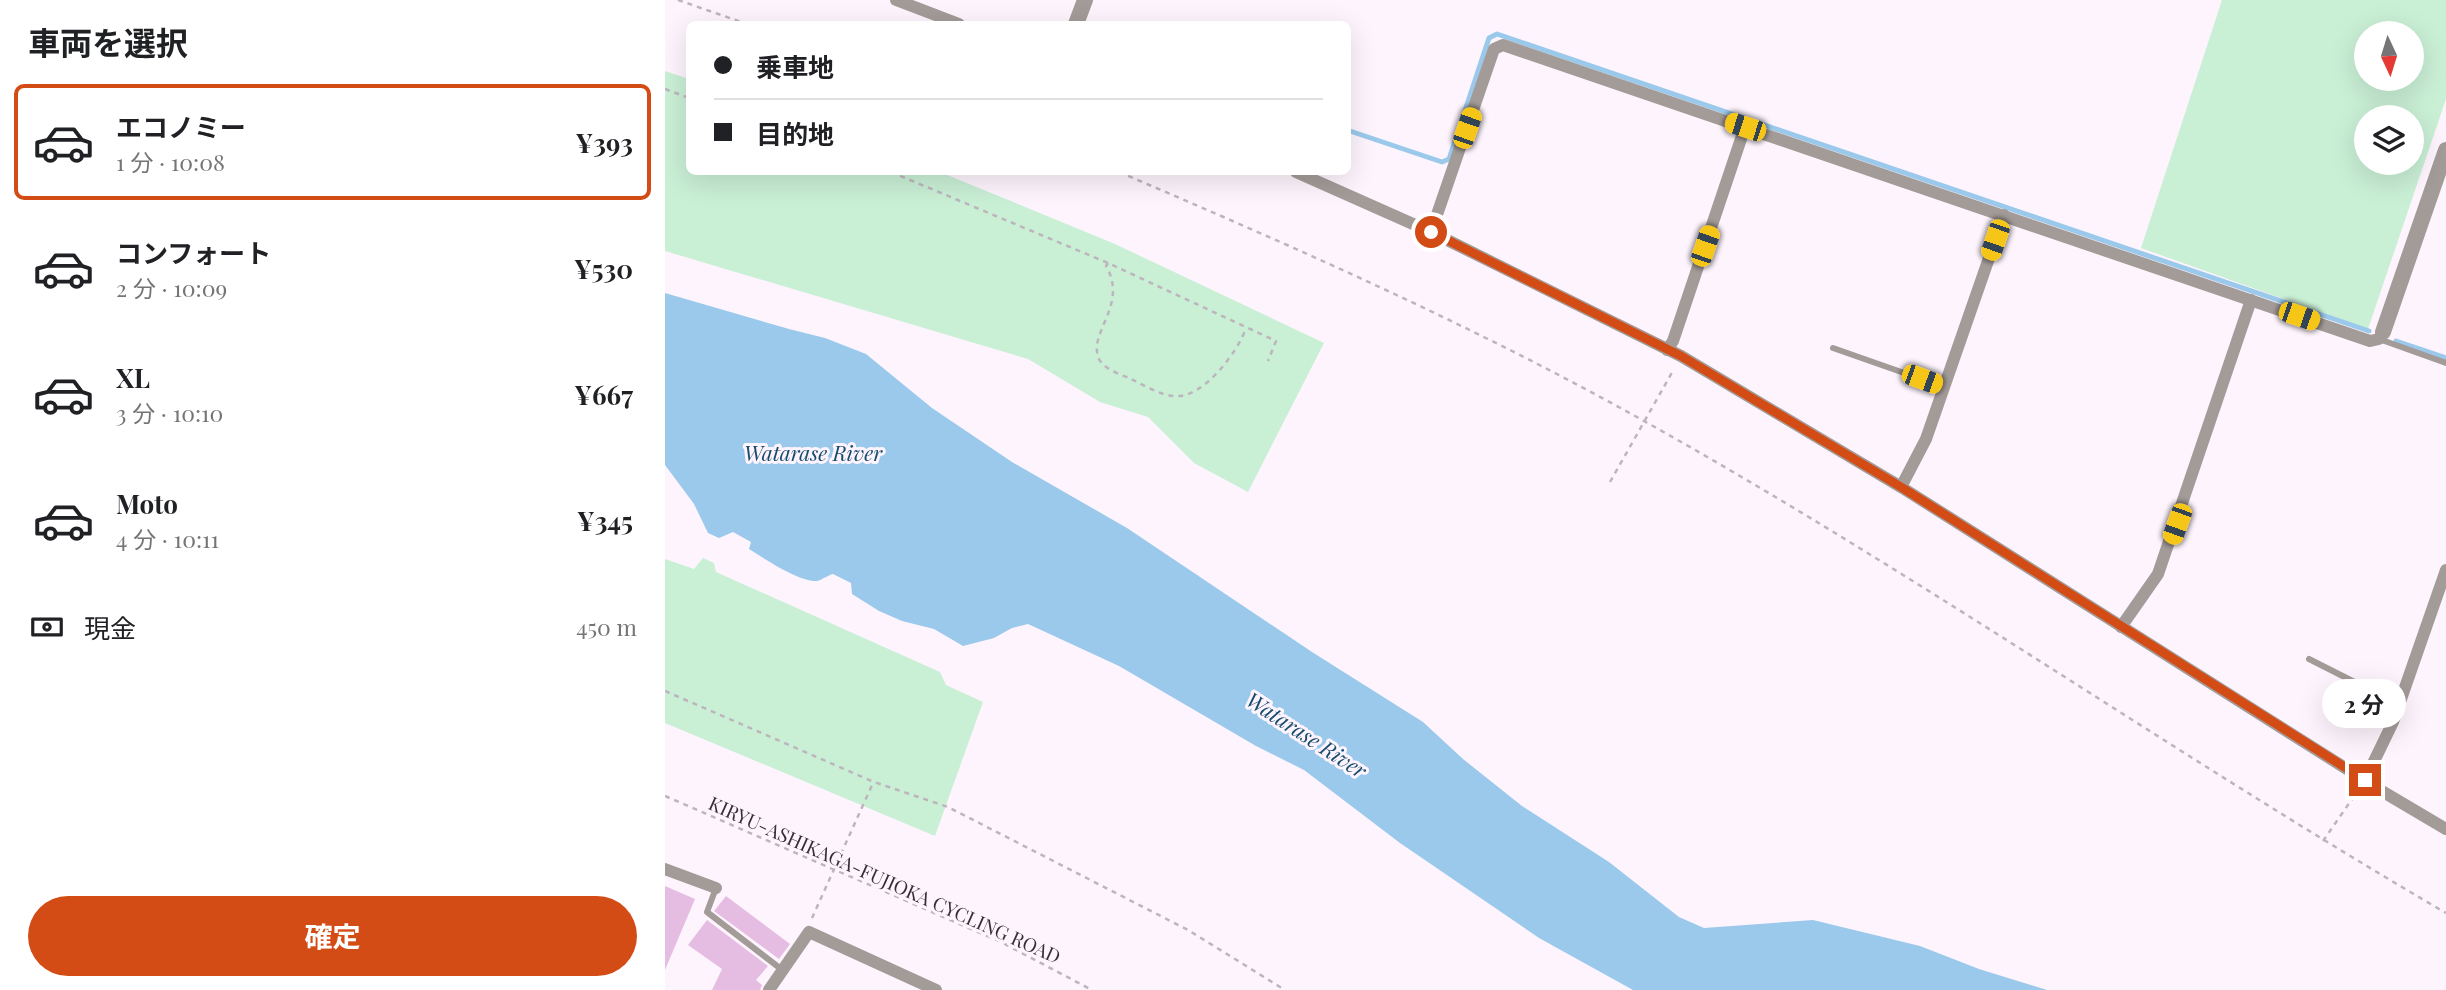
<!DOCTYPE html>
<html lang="ja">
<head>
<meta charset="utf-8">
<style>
	:root { --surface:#fff; --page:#f2f2f2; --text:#202124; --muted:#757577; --line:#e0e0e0; --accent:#d34c15 }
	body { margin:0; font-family:"Playfair Display","Noto Sans JP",serif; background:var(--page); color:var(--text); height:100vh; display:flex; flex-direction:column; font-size:26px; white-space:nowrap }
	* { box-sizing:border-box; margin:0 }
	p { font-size:23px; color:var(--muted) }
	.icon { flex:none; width:38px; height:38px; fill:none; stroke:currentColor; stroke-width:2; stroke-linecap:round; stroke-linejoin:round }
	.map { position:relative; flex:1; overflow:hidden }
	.panel { display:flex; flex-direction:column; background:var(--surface); width:665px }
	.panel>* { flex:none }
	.hud { position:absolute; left:21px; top:21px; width:665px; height:154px; border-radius:10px; box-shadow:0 7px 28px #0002; display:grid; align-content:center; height:154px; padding:0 28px; background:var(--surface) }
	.needle { width:46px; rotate:176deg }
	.tools { position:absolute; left:1689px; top:21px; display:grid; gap:14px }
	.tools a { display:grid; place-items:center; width:70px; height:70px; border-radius:50%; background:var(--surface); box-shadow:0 7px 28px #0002; font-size:35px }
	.end { position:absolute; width:32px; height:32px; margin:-16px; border:9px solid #d34c15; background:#fff; box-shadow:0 0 0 4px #fff }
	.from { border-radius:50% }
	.bubble { position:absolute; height:49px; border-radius:24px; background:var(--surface); box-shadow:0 7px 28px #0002; font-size:23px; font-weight:700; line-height:49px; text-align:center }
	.car { position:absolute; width:21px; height:42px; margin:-21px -10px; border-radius:9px; box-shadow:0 0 5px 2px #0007; background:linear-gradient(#f5c518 24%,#345 0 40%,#f5c518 0 76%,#345 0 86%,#f5c518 0) }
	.hud b { display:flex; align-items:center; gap:24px; height:66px; font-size:26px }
	.hud b+b { border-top:2px solid var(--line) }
	.hud i { width:18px; height:18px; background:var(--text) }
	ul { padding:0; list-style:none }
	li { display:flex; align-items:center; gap:21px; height:116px; margin:0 14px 10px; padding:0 14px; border:4px solid transparent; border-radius:10px }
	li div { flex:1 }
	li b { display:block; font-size:26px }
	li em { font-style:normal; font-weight:700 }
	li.active { border-color:var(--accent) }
	li>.icon { width:63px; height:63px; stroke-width:1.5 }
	h2 { padding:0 28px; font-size:32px; line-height:84px }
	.pay { display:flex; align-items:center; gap:18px; height:77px; padding:0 28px; font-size:26px }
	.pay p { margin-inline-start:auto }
	.action { display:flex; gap:14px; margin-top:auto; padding:14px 28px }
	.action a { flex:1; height:80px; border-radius:42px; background:var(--accent); color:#fff; font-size:28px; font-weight:700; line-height:80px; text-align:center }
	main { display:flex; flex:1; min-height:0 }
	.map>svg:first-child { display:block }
	.green { fill:#c9efd5; fill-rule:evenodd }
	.water { fill:#9bc9eb }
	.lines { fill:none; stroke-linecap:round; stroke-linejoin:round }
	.stream { stroke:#9bc9eb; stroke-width:5 }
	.building { fill:#e6bde2 }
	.path { stroke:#bdb5bd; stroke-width:2.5; stroke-dasharray:5 5; stroke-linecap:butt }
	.service { stroke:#a39b98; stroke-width:6 }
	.minor { stroke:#a39b98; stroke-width:12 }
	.tertiary { stroke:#a39b98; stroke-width:16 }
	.route { stroke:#d34c15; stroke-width:9 }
	.labels { text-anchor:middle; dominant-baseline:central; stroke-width:6; stroke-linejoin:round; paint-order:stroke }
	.street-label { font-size:19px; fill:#342f34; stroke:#fef4fd }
	.water-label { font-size:21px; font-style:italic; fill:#174c6d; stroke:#fef4fd }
</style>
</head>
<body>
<main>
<section class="panel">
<h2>車両を選択</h2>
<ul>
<li class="active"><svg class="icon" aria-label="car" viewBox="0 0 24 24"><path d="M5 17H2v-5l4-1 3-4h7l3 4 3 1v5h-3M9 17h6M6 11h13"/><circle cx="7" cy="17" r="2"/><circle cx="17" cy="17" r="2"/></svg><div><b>エコノミー</b><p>1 分 · 10:08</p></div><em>¥393</em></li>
<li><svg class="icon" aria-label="car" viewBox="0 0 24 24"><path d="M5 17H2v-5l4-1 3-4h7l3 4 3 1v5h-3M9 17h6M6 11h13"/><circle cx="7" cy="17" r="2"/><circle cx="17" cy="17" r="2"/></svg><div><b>コンフォート</b><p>2 分 · 10:09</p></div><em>¥530</em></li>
<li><svg class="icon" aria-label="car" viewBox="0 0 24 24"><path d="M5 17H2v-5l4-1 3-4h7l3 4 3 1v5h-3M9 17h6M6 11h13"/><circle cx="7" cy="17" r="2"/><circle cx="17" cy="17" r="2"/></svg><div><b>XL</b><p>3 分 · 10:10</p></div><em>¥667</em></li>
<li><svg class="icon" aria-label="car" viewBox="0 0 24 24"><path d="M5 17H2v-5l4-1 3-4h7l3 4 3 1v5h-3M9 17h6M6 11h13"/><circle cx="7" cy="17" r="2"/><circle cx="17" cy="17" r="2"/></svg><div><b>Moto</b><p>4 分 · 10:11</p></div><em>¥345</em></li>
</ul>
<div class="pay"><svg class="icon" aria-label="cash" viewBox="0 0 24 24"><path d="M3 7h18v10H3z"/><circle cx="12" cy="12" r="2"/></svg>現金<p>450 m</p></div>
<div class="action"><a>確定</a></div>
</section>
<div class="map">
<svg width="1781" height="990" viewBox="0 0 1781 990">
	<rect width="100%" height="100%" fill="#fef4fd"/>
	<g class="green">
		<path d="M1557 0H1781V99L1703 329 1476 248ZM1746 33V79H1701V33ZM1746 117V163H1701V117Z"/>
		<path d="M0 71 24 79V172H275L450 244 659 343 583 492 529 463 483 417 435 402 363 359 0 251Z"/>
		<path d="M38 558 49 563 51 572 275 672 281 685 318 702 270 836 0 723V559L29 569Z"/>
	</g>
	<path class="water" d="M0 293 124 329 160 338 201 354 267 408 347 462 462 528 647 652 758 722 798 759 857 806 944 862 1014 917 1039 928 1148 920 1255 946 1314 969 1382 990H968L874 938 735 843 639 770 591 746 454 666 363 624 347 628 329 638 298 646 269 629 237 621 214 611 187 594 186 583 168 574C163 575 157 580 152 581 134 582 100 559 84 549L86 542 68 532 54 538 43 533 29 504 0 465Z"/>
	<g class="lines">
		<g class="stream">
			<path d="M682 130 777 162 784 159 824 38 832 34 1704 331"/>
			<path d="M1731 341 1781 358"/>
		</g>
	</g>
	<g class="building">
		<path d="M0 886 30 899 0 970Z"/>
		<path d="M61 896 125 944 114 959 49 911Z"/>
		<path d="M42 920 103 966 91 980 97 985 95 990H47L57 969 23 945Z"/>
	</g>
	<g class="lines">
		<g class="path">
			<path d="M13 0 82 24"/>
			<path d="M0 89 24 98"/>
			<path d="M226 172 443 263 611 341 603 361"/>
			<path d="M454 172C632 248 809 326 979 421 1253 574 1510 755 1781 913"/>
			<path d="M443 263 441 266C464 305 422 333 434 359 440 370 455 374 466 379 479 385 496 396 511 396 538 398 573 352 581 328"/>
			<path d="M945 482 1009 369"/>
			<path d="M0 691 209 782 283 807 523 930 620 990"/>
			<path d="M0 796 336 942 427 990"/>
			<path d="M1658 841 1692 792"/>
			<path d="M147 918 208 783"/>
		</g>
		<g class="service">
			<path d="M1714 339 1781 363"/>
			<path d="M1168 348 1279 387"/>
			<path d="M1644 659 1733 704"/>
			<path d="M51 888 42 912 116 969"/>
		</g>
		<g class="minor">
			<path d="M231 0 294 24"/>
			<path d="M631 172 766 232 1016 356 1236 487 1715 790 1781 829"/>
			<path d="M766 232 829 49 838 45 1705 341 1714 339 1718 332"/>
			<path d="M1002 350 1008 341 1080 127"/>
			<path d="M1236 487 1261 439 1339 215"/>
			<path d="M1456 627 1493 574 1586 300"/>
			<path d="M1700 780 1728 722 1781 570"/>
			<path d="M0 869 51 888"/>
			<path d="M104 990 144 932 271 990"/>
		</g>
		<g class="tertiary">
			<path d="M411 24 420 0"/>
			<path d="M1718 332 1781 150"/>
		</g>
	</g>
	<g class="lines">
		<path class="route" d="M766 232 1016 356 1236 487 1700 780"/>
	</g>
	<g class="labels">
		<g class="street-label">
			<text transform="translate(220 879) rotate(24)">KIRYU-ASHIKAGA-FUJIOKA CYCLING ROAD</text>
		</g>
		<g class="water-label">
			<text x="148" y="452">Watarase River</text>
			<text transform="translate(642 734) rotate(33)">Watarase River</text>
		</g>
	</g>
</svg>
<div class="tools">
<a><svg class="needle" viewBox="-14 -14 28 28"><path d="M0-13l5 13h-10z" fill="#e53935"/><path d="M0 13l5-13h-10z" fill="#757577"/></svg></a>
<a><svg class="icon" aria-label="layers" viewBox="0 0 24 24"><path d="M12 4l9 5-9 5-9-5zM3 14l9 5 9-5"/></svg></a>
</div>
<i class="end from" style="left:766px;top:232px"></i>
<i class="end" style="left:1700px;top:780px"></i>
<div class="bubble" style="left:1657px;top:679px;width:84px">2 分</div>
<i class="car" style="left:1080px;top:127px;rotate:288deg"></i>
<i class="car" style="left:802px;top:128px;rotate:19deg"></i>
<i class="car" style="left:1330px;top:240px;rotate:199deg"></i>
<i class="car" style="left:1040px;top:246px;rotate:19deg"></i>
<i class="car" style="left:1634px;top:316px;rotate:109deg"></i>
<i class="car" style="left:1257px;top:379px;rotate:110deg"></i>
<i class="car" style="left:1512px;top:524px;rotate:200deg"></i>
<div class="hud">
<b><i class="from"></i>乗車地</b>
<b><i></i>目的地</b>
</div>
</div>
</main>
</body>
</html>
